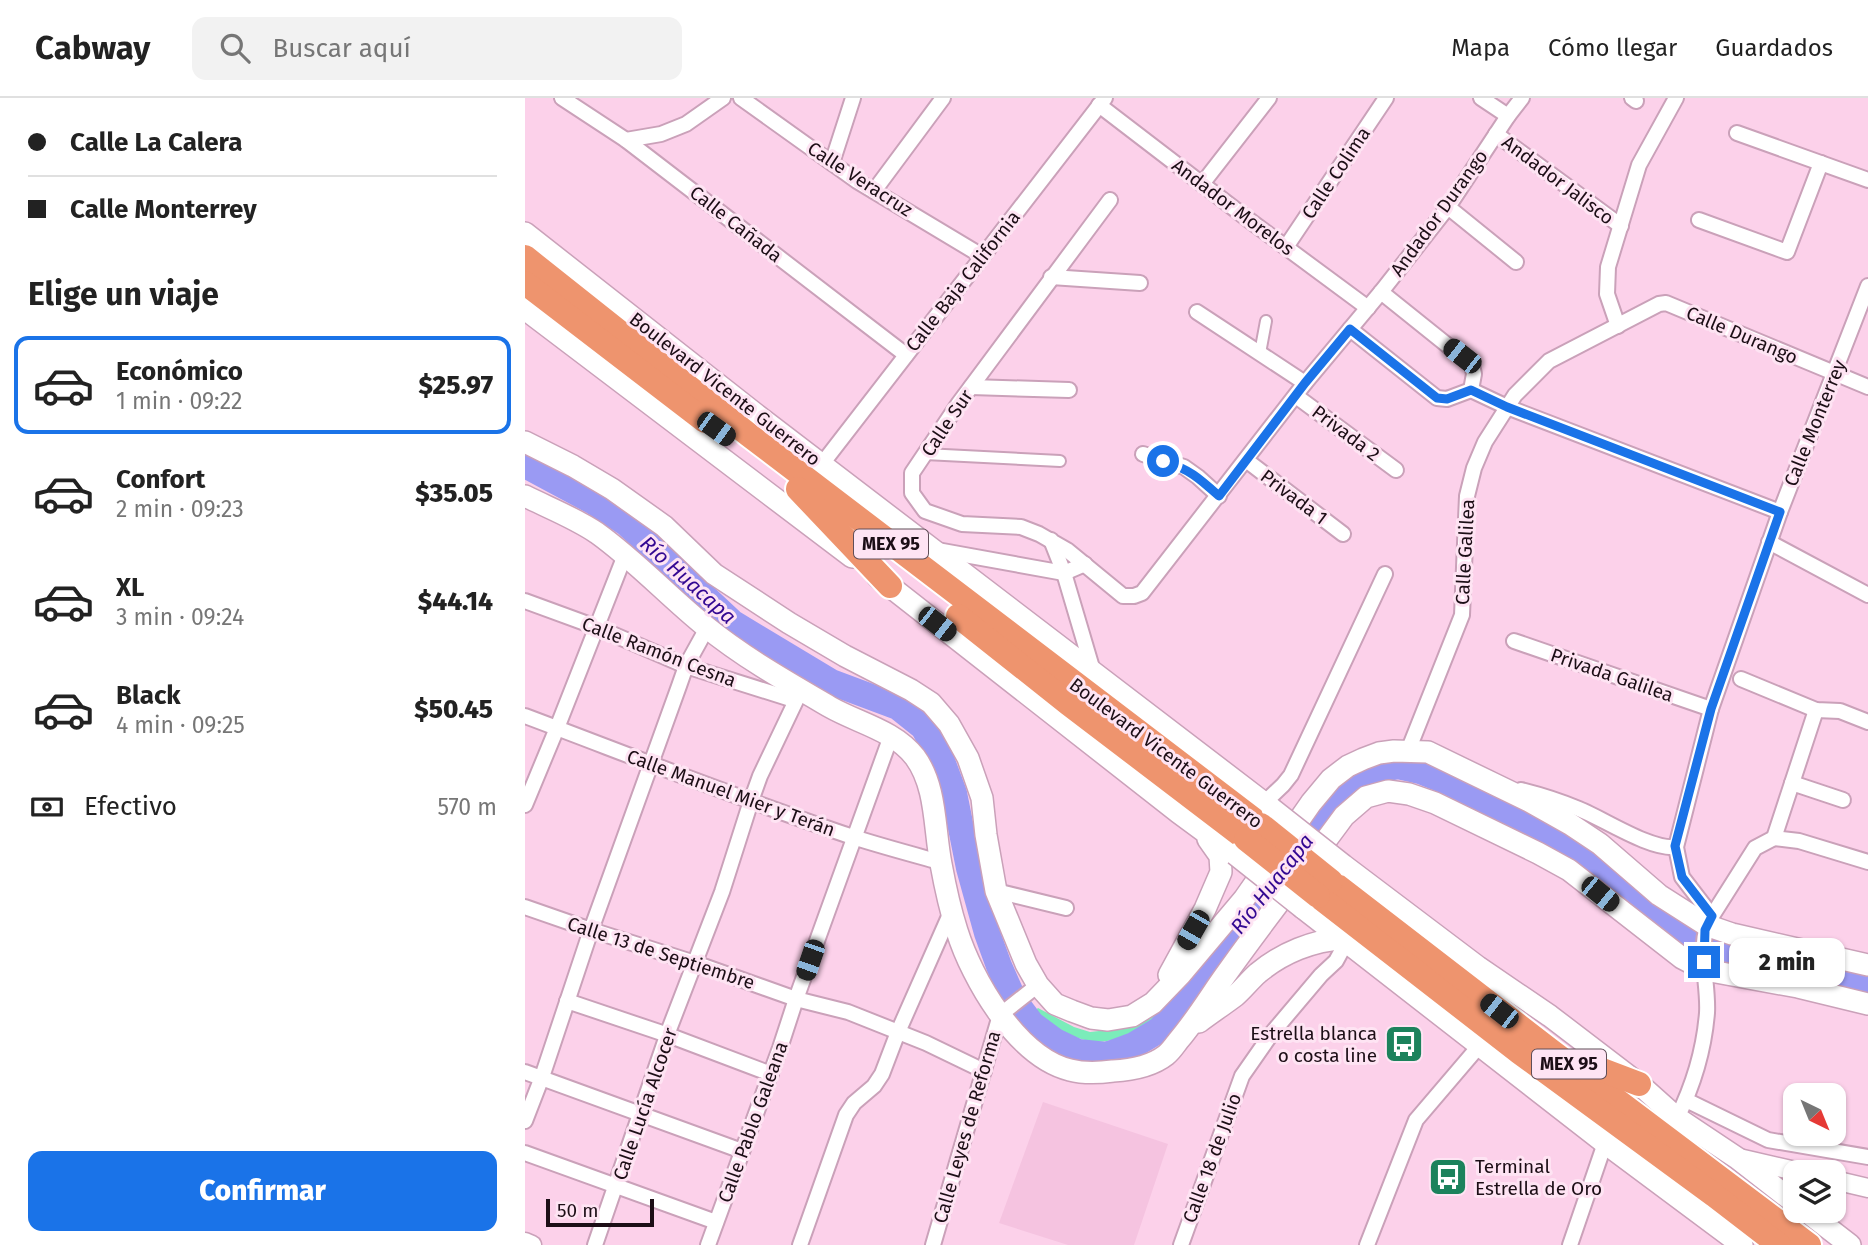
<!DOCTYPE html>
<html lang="es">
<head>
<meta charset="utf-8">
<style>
	:root { --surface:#fff; --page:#f2f2f2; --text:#222; --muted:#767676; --line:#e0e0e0; --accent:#1a73e8 }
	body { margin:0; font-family:"Fira Sans",sans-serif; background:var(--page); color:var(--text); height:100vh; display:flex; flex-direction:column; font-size:26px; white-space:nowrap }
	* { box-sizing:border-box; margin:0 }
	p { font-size:23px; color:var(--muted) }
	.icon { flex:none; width:38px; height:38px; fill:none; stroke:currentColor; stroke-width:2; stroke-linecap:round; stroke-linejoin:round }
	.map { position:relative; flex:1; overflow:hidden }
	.sheet { display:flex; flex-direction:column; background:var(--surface); width:525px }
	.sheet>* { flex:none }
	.guide { display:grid; align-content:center; height:154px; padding:0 28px; background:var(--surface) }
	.needle { width:46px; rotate:137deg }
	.buttons { position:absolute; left:1258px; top:985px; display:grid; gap:14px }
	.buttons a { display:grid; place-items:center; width:63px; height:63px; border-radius:14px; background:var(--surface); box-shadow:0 2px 5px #0004; font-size:35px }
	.scale { position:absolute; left:21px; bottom:18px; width:108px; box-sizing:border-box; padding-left:7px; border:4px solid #1c0e16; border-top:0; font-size:19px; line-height:24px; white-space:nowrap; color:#1c0e16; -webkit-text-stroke:5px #fee4f3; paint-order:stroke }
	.end { position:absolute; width:32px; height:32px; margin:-16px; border:9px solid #1a73e8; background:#fff; box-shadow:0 0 0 4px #fff }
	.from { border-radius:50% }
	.bubble { position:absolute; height:49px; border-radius:14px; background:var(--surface); box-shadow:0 2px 5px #0004; font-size:23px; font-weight:800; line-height:49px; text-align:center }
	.car { position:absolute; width:21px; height:42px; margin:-21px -10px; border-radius:9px; box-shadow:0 0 5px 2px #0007; background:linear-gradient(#222 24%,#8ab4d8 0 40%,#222 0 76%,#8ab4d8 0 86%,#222 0) }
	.guide b { display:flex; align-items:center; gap:24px; height:66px; font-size:26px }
	.guide b+b { border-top:2px solid var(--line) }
	.guide i { width:18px; height:18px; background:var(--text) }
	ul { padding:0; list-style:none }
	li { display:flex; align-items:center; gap:21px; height:98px; margin:0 14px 10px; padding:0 14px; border:4px solid transparent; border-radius:14px }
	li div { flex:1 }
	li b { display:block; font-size:26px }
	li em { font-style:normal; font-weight:800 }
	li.on { border-color:var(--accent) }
	li>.icon { width:63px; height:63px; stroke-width:1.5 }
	h2 { padding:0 28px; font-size:32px; line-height:84px }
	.pay { display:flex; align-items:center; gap:18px; height:77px; padding:0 28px; font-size:26px }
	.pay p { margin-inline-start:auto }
	.action { display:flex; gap:14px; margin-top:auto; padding:14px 28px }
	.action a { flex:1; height:80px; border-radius:14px; background:var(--accent); color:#fff; font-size:28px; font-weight:800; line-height:80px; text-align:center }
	header { display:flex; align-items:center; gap:42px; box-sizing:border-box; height:98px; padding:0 35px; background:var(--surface); border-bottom:2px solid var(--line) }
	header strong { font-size:33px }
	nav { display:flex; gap:38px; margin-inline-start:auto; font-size:24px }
	.search { width:490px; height:63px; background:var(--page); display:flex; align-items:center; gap:18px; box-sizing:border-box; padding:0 24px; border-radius:14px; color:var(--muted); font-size:26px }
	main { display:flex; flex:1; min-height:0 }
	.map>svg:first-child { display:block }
	.built { fill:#f5c3e0 }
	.garden { fill:#7becba }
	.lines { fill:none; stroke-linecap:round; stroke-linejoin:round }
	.river { stroke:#9a9af3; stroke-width:26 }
	.pedestrian-casing { stroke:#caa1b9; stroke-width:14 }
	.minor-casing { stroke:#caa1b9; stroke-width:18 }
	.tertiary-casing { stroke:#caa1b9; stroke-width:21 }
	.secondary-casing { stroke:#caa1b9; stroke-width:24 }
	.trunk-casing { stroke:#fff; stroke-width:28 }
	.pedestrian { stroke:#fff; stroke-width:10 }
	.minor { stroke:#fff; stroke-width:14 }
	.tertiary { stroke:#fff; stroke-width:18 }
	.secondary { stroke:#fff; stroke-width:21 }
	.trunk { stroke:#ee946e; stroke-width:24 }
	.secondary-bridge-casing { stroke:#caa1b9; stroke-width:24; stroke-linecap:butt }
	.trunk-bridge-casing { stroke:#fff; stroke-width:28; stroke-linecap:butt }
	.secondary-bridge { stroke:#fff; stroke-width:21 }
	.trunk-bridge { stroke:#ee946e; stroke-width:24 }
	.route { stroke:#1a73e8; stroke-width:9 }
	.labels { text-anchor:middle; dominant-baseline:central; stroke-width:6; stroke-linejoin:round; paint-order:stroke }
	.shield { fill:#fee4f3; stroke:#604e58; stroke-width:2 }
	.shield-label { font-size:18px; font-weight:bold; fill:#1c0e16 }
	.street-label { font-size:19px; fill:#1c0e16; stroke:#fee4f3 }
	.poi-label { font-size:19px; fill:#1c0e16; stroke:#fee4f3; text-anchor:end }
	.water-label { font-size:21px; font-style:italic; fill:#330892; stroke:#fee4f3 }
</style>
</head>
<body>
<header>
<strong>Cabway</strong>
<div class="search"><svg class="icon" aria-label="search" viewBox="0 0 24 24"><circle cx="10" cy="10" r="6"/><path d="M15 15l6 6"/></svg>Buscar aquí</div>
<nav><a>Mapa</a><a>Cómo llegar</a><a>Guardados</a></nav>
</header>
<main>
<section class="sheet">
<div class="guide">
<b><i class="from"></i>Calle La Calera</b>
<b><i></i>Calle Monterrey</b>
</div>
<h2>Elige un viaje</h2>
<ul>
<li class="on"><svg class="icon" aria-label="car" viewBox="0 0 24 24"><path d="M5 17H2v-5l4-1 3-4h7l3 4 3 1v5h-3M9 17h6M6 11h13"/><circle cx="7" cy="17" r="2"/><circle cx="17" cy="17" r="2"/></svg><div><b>Económico</b><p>1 min · 09:22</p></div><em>$25.97</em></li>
<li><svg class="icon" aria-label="car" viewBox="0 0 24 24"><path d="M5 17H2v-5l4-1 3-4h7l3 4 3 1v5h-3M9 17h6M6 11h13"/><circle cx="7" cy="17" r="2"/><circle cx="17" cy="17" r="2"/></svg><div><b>Confort</b><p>2 min · 09:23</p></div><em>$35.05</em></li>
<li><svg class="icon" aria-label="car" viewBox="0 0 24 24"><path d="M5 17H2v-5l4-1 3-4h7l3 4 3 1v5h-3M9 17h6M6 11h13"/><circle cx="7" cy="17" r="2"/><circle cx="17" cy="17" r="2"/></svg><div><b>XL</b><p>3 min · 09:24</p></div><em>$44.14</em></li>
<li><svg class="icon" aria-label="car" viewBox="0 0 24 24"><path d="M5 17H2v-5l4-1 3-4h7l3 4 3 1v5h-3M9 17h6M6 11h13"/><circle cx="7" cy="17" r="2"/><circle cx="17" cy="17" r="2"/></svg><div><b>Black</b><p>4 min · 09:25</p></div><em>$50.45</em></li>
</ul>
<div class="pay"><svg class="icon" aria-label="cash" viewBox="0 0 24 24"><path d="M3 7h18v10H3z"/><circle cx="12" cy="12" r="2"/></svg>Efectivo<p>570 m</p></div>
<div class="action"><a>Confirmar</a></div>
</section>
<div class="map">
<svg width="1343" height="1147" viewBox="0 0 1343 1147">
	<rect width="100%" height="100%" fill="#fcd1ea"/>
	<path class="built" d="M518 1004 643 1046 609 1147H543L474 1125Z"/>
	<path class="garden" d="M667 878C647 908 619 936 582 943 560 948 524 929 507 915L513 910 549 929 565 934 583 932Z"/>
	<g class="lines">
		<path class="river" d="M0 367 67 403 102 426 208 525 306 584 373 609 398 629 417 663 429 695 444 770 462 835 474 868 489 902 507 926 530 943 553 954 582 957 609 947 634 932 650 915 734 801 824 686 849 673 873 668 895 673 925 685 1035 742 1068 764 1165 842 1202 855 1343 885"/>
		<g class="pedestrian-casing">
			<g id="pedestrian">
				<path d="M735 255 741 223"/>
				<path d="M400 356 535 363"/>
			</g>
		</g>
		<g class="minor-casing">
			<g id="minor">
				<path d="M37 0 101 42 381 257"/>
				<path d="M216 0 332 83 457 158"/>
				<path d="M956 0 983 18"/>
				<path d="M1107 0 1111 3"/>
				<path d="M574 7 724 122 843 210"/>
				<path d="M1212 35 1343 82"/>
				<path d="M971 36 1096 128"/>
				<path d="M101 42 136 36 161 26 198 0"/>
				<path d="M307 65 328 0"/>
				<path d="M677 86 744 0"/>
				<path d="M349 93 418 0"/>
				<path d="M585 102 434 305 387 375V395L400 413 437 426 496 429 514 436 542 452 598 498H609L617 495 780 285 856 194 923 109 983 18 997 0"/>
				<path d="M923 109 991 164"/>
				<path d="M1174 122 1262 154 1296 65"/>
				<path d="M761 149 861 0"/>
				<path d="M526 179 615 185"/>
				<path d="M856 194 947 267 949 276 946 292"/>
				<path d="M672 214 780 285"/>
				<path d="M1093 228 1082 196 1083 169 1114 67 1151 0"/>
				<path d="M825 231 912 300 922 301 946 292"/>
				<path d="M446 289 544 292"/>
				<path d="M946 292 982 309 1255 414"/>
				<path d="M771 298 871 372"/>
				<path d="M618 356 659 369 673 379 694 398"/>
				<path d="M721 362 818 436"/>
				<path d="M297 366 580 0"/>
				<path d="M526 442 539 475 568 573"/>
				<path d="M1244 444 1343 497"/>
				<path d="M412 452 539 475 560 466"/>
				<path d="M0 503 71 529 161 568 269 602"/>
				<path d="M989 543 1186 611"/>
				<path d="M1216 581 1291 612 1315 613 1343 624"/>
				<path d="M0 618C109 659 217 702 328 739 356 748 386 756 415 764"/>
				<path d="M883 653 937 517 942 398 949 370 960 344 990 297 1024 263 1134 206 1141 205 1343 289"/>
				<path d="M1267 685 1318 702"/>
				<path d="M996 692C1016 697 1035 703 1054 711 1079 721 1125 752 1151 749"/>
				<path d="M739 705 758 687 766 677 860 476"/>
				<path d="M0 707 32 630 100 457"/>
				<path d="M1249 740 1291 612"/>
				<path d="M1249 740 1274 743 1343 764"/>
				<path d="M471 793 541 810"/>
				<path d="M0 809 66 832 170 865 271 901 323 914 401 945 459 973"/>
				<path d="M1187 818 1230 750 1249 740"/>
				<path d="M42 903 143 937 246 976"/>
				<path d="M0 974 217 1053"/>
				<path d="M1161 1002 1243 1042 1343 1059"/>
				<path d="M1152 1020C1168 988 1179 951 1182 915 1184 884 1170 846 1187 818L1157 779 1151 749 1186 611 1255 414 1343 188"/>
				<path d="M0 1023 17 979 66 832 154 588 161 568 182 530"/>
				<path d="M0 1055 191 1124"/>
				<path d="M70 1147 145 929 197 794 226 703 235 678 276 592"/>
				<path d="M183 1147 255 950 271 901 366 638"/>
				<path d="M275 1147 321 1017 329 1005 349 988 357 976 373 934 426 814"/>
				<path d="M408 1147 475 917 513 887"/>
				<path d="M656 1147 717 978 747 935 796 877 811 863 817 852 819 841"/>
				<path d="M842 1147 891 1022 955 947"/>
				<path d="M1045 1147 1080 1045"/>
			</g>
		</g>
		<g class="tertiary-casing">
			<g id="tertiary">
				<path d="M1214 1060 1275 1074"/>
				<path d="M1309 1082 1343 1090"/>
				<path d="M0 1144 7 1147"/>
			</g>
		</g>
		<g class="secondary-casing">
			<g id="secondary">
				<path d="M0 135 233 318 747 711"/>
				<path d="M0 211 327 459"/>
				<path d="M0 344 48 368 87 391 139 428 189 476 264 525 320 558 386 592 406 605 424 626 443 660 457 700 461 737 471 793 501 866 513 887 530 906 547 913 566 920 583 922 607 918 628 905 655 877 719 801 786 705 806 681 823 668 838 661 854 655 869 653 903 654 1004 703 1045 726 1075 746 1134 797 1181 827 1207 836 1343 867"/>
				<path d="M0 398C24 410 50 420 72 435 111 463 143 498 180 528 218 559 262 584 305 609 333 625 369 632 390 659 412 689 409 731 416 766 420 788 425 811 432 833 447 881 492 959 545 972 560 976 574 975 588 973 606 972 627 968 641 957 646 953 650 947 653 943 672 921 687 895 704 872 741 820 781 770 819 718L841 699 863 693 884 696 910 705 1013 755 1044 772 1157 860 1180 872 1273 889 1343 906"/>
				<path d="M353 479 653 714 710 756"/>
				<path d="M818 767 953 869 1025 918 1114 986 1152 1020 1212 1060 1270 1105"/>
				<path d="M778 810 1080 1045 1217 1147"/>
				<path d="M644 877 680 811 696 774 695 758 683 741"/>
				<path d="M674 924C686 915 698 907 710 898 718 891 725 882 733 875 757 855 788 842 819 841"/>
				<path d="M1281 1113 1325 1147"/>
			</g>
		</g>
		<g class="trunk-casing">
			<g id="trunk">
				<path d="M0 159 224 337 736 727"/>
				<path d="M0 185 180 323"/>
				<path d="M273 391 365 488"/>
				<path d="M433 518 544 606 721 741"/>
				<path d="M806 783 1025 952 1284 1147"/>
				<path d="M793 798 994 954 1189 1097 1254 1147"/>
				<path d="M1056 964 1114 986"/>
			</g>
		</g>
		<use href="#pedestrian" class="pedestrian"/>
		<use href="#minor" class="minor"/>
		<use href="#tertiary" class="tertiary"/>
		<use href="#secondary" class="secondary"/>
		<use href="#trunk" class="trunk"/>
		<g class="secondary-bridge-casing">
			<g id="secondary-bridge">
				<path d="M747 711 818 767"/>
				<path d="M710 756 778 810"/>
			</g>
		</g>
		<g class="trunk-bridge-casing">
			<g id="trunk-bridge">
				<path d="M736 727 806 783"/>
				<path d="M721 741 793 798"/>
			</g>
		</g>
		<use href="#secondary-bridge" class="secondary-bridge"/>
		<use href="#trunk-bridge" class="trunk-bridge"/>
	</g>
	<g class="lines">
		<path class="route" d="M638 363C664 371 674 380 694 398L780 285 825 231 912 300 922 301 946 292 982 309 1255 414 1186 611 1150 748 1157 779 1187 818 1180 832 1179 864"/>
	</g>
	<defs>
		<g id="bus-square" transform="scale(2.0125)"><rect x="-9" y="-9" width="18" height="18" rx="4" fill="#1c825c" stroke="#fee4f3"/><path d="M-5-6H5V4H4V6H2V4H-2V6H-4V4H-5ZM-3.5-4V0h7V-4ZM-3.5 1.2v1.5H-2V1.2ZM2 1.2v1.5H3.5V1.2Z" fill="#fff"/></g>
	</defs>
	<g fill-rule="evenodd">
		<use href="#bus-square" x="879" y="946"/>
		<use href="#bus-square" x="923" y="1079"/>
	</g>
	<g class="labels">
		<g class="shield">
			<rect x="329" y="431.5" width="74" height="29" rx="5"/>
			<rect x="1007" y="951.5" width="74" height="29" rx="5"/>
		</g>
		<g class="shield-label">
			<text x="366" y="446">MEX 95</text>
			<text x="1044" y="966">MEX 95</text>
		</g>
		<g class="street-label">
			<text transform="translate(811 75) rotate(-56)">Calle Colima</text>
			<text transform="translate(335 81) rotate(33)">Calle Veracruz</text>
			<text transform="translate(1033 82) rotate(37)">Andador Jalisco</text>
			<text transform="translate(708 109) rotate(37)">Andador Morelos</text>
			<text transform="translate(914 115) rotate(-54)">Andador Durango</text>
			<text transform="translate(211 126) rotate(38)">Calle Cañada</text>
			<text transform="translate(438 183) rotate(-52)">Calle Baja California</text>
			<text transform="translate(1217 237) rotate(23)">Calle Durango</text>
			<text transform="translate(200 291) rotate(38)">Boulevard Vicente Guerrero</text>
			<text transform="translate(422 325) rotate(-56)">Calle Sur</text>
			<text transform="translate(1290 325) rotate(-68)">Calle Monterrey</text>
			<text transform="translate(821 335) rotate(37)">Privada 2</text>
			<text transform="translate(769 399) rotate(37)">Privada 1</text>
			<text transform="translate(940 454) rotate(-87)">Calle Galilea</text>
			<text transform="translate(134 554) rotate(21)">Calle Ramón Cesna</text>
			<text transform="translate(1087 577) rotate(19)">Privada Galilea</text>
			<text transform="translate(641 655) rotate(37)">Boulevard Vicente Guerrero</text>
			<text transform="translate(206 695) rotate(20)">Calle Manuel Mier y Terán</text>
			<text transform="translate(136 855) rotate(18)">Calle 13 de Septiembre</text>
			<text transform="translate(120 1006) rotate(-71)">Calle Lucía Alcocer</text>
			<text transform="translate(228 1024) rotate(-70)">Calle Pablo Galeana</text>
			<text transform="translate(442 1029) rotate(-74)">Calle Leyes de Reforma</text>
			<text transform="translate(687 1060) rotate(-70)">Calle 18 de Julio</text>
		</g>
		<g class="poi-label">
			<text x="852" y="935">Estrella blanca<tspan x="852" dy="22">o costa line</tspan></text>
			<text x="950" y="1068" text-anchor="start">Terminal<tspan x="950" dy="22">Estrella de Oro</tspan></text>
		</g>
		<g class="water-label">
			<text transform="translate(163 482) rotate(42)">Río Huacapa</text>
			<text transform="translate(747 786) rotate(-52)">Río Huacapa</text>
		</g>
	</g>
</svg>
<div class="buttons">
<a><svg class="needle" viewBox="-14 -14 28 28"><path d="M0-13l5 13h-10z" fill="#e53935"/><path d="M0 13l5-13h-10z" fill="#767676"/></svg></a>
<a><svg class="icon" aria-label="layers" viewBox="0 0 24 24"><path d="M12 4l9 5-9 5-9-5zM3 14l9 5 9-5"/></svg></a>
</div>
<div class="scale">50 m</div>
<i class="end from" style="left:638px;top:363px"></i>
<i class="end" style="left:1179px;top:864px"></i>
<div class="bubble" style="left:1204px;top:840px;width:116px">2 min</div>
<i class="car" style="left:937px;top:258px;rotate:308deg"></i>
<i class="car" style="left:191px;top:331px;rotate:126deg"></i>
<i class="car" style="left:412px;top:526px;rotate:128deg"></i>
<i class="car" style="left:1075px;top:796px;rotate:129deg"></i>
<i class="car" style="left:668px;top:832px;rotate:210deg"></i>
<i class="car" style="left:285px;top:862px;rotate:199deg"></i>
<i class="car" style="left:974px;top:913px;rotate:308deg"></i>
</div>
</main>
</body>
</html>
